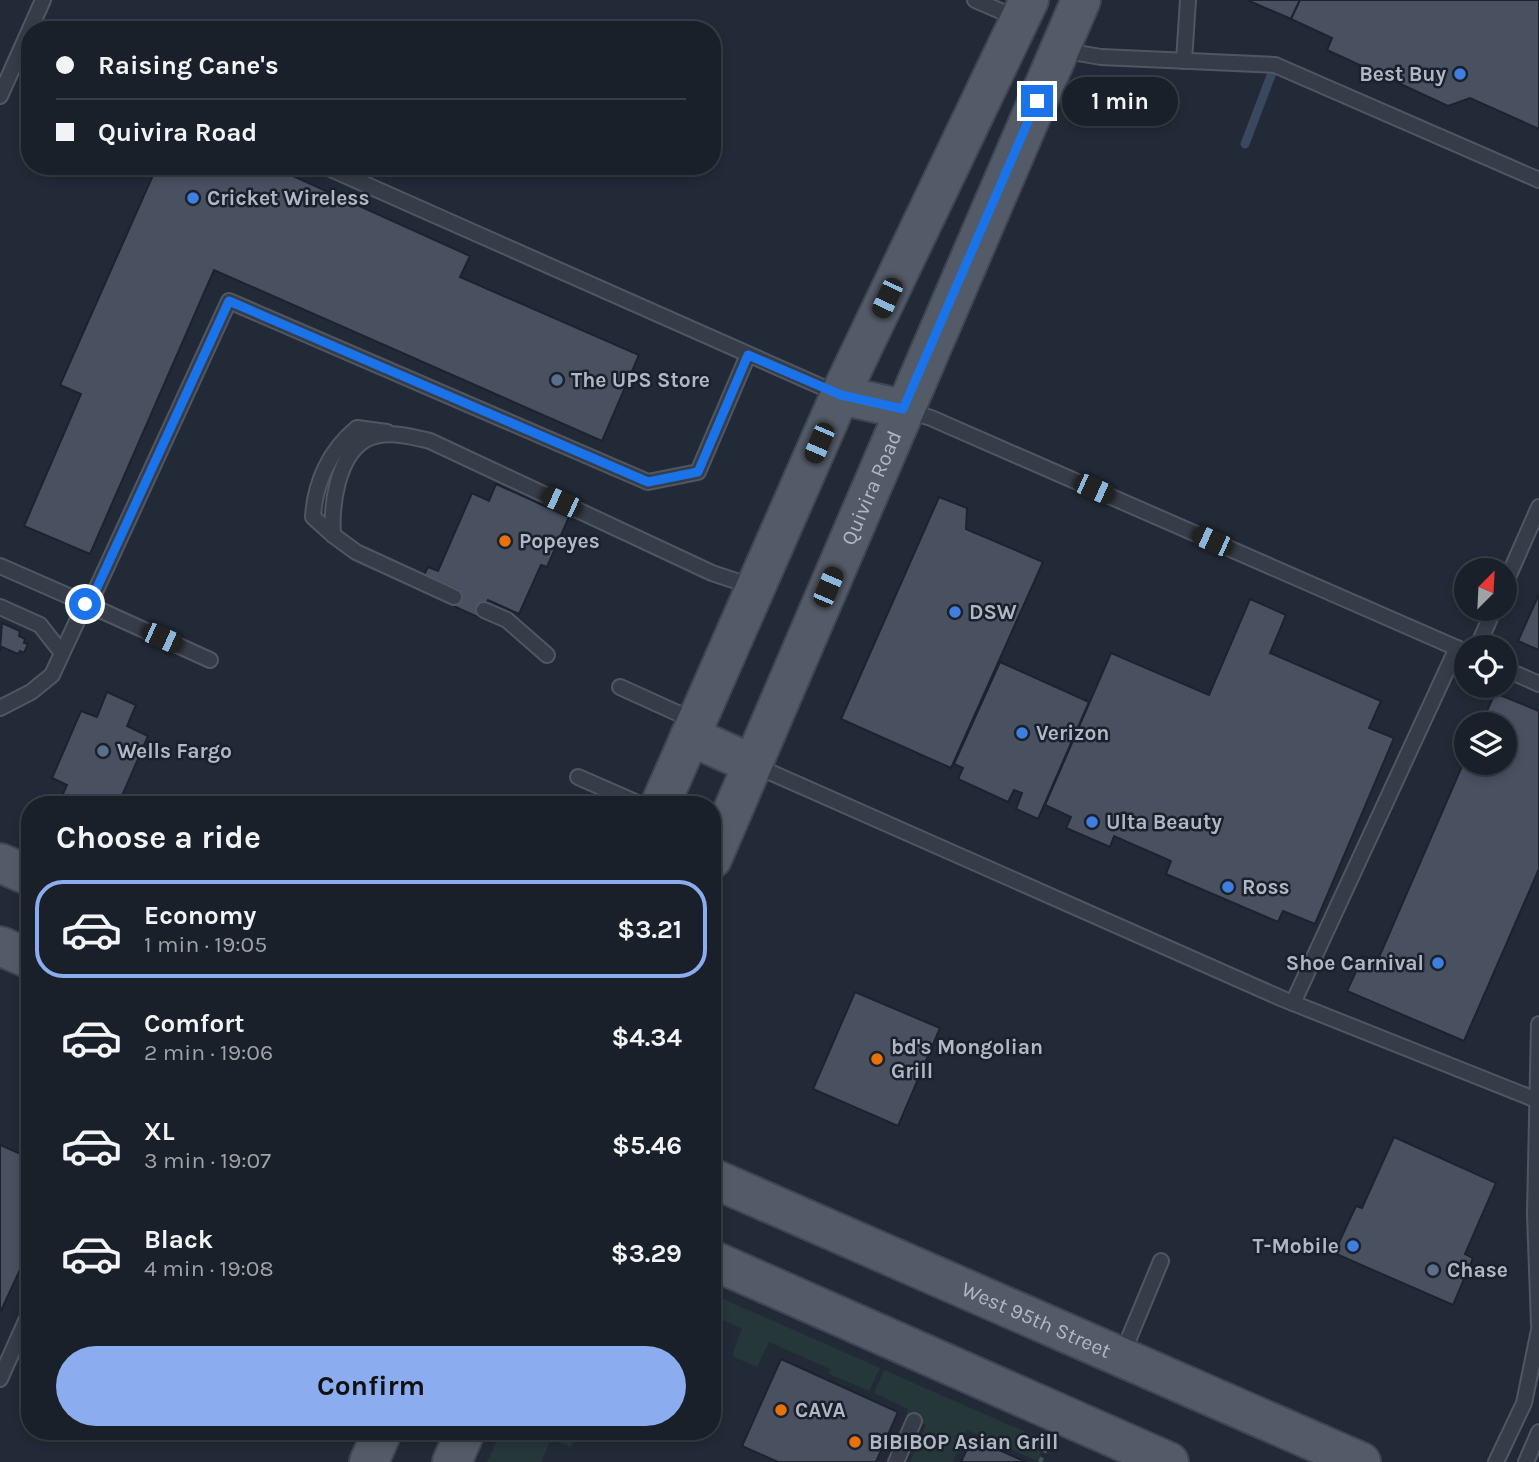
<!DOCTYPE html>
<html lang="en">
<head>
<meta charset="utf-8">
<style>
	:root { --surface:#1a2029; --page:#232831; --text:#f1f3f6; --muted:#9fa3a8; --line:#383e46; --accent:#8bacef }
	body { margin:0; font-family:Karla,sans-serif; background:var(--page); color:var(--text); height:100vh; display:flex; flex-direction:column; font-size:26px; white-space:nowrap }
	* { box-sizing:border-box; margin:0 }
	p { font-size:23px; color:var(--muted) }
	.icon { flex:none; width:38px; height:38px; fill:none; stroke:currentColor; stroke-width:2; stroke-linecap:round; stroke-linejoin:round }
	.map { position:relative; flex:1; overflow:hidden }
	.side { position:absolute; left:21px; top:796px; width:700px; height:644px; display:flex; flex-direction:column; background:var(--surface); border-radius:28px; box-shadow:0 4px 10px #0003,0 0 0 2px var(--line) }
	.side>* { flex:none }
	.guide { position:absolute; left:21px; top:21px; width:700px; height:154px; border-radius:28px; box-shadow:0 4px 10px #0003,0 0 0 2px var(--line); display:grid; align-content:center; height:154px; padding:0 35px; background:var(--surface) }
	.needle { width:46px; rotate:24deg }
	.fabs { position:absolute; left:1454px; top:558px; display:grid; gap:14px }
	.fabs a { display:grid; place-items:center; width:63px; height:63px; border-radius:50%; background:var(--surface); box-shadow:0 4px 10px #0003,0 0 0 2px var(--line); font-size:35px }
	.end { position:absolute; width:32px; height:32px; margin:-16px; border:9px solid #1a73e8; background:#fff; box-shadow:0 0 0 4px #fff }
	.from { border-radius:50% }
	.bubble { position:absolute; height:49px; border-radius:24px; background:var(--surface); box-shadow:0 4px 10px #0003,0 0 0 2px var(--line); font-size:23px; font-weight:700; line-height:49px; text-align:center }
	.car { position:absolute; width:21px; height:42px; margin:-21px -10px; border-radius:9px; box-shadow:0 0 5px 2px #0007; background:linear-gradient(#222 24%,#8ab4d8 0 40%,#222 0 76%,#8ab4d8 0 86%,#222 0) }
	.guide b { display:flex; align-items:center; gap:24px; height:66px; font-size:26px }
	.guide b+b { border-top:2px solid var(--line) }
	.guide i { width:18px; height:18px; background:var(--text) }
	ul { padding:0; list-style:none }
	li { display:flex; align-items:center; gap:21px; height:98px; margin:0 14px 10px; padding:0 21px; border:4px solid transparent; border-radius:28px }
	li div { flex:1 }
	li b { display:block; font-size:26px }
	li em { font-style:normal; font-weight:700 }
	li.selected { border-color:var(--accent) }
	li>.icon { width:63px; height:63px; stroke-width:1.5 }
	h2 { padding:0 35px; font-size:32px; line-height:84px }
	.cta { display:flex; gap:14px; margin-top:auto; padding:14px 35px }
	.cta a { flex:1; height:80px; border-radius:42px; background:var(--accent); color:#111; font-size:28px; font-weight:700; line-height:80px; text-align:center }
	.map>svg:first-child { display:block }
	.green { fill:#263739 }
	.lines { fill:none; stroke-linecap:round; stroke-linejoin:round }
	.stream { stroke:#39475f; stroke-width:9 }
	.building { fill:#495161; stroke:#1d232e; stroke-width:2 }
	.service-casing { stroke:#515762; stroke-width:18 }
	.primary-casing { stroke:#3f4551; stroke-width:42 }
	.path { stroke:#425256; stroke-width:4.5; stroke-dasharray:5 5; stroke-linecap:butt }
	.service { stroke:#363c48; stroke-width:14 }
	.primary { stroke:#545b68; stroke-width:38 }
	.route { stroke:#1a73e8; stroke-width:9 }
	.shop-dot { fill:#3f7fe0; stroke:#1b212c; stroke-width:2.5 }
	.service-dot { fill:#5c6f8a; stroke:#1b212c; stroke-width:2.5 }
	.food-dot { fill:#e8710a; stroke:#1b212c; stroke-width:2.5 }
	.labels { text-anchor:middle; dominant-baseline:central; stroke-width:5; stroke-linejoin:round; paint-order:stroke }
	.poi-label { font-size:21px; font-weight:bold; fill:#b1b7c4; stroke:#1b212c; text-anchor:start }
	.street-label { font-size:21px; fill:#b1b7c4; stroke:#1b212c }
</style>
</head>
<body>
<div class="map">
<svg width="1539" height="1462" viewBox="0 0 1539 1462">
	<rect width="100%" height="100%" fill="#232a37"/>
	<g class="green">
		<path d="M712 1294 880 1368 869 1391 829 1374 830 1369 769 1342 757 1367 734 1357 733 1352 742 1329 712 1315Z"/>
		<path d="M884 1370 1046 1441 1037 1461 967 1430 953 1462H910L926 1425 906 1416 908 1409 874 1393Z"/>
		<path d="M501 1432H563L577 1440 570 1447 551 1439 541 1462H487Z"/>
	</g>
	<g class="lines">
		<path class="stream" d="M1245 144 1275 65"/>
	</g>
	<g class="building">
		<path d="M1247 0H1300L1291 19Z"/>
		<path d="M1300 0H1539V129L1470 98 1448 106 1327 50 1332 38 1291 19Z"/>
		<path d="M157 166H271L470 256 460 277 639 355 602 441 214 270 90 554 24 526 81 394 60 385Z"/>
		<path d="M496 484 569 517 547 567 541 565 519 614 488 600 480 618 451 605 458 590 424 575 428 567 438 571 472 493 489 501Z"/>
		<path d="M939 497 967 508 966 529 1043 562 951 768 841 719Z"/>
		<path d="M1539 594V650L1518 641Z"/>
		<path d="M1250 599 1286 615 1270 653 1381 701 1369 728 1394 738 1315 924 1283 911 1278 922 1166 874 1171 861 1114 836 1110 847 1066 828 1071 817 1045 805 1111 653 1209 695Z"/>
		<path d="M2 623 20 631 19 636 25 639 24 643 28 644 24 653 20 651 18 654 2 647 0 651Z"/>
		<path d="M1000 662 1089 702 1038 819 1016 809 1022 793 1014 790 1008 802 958 779 963 768 954 764Z"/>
		<path d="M107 692 136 705 127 726 148 736 118 805H83L62 796 67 785 52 778 81 711 97 717Z"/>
		<path d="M1495 693 1539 711V869L1464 1041 1347 991 1363 956 1377 962 1466 757V763H1505V724H1481Z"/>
		<path d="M855 992 940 1028 898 1126 813 1089Z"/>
		<path d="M1394 1137 1496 1183 1465 1254 1473 1258 1453 1305 1334 1253 1356 1206 1362 1208Z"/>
		<path d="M0 1145 30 1158V1248L0 1313Z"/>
		<path d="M781 1359 898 1412 876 1462H778L742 1446Z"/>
		<path d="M972 1438 1026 1462H961Z"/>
	</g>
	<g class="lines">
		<g class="service-casing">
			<g id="service">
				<path d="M975 0 1019 19"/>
				<path d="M1060 50 1101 57 1275 65 1539 180"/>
				<path d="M1184 61 1188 0"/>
				<path d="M0 96 43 0"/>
				<path d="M324 166 838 394"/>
				<path d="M906 410 931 418 1466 652"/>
				<path d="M333 535 313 517C315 482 330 450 357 428L387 432"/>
				<path d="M0 566 89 605"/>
				<path d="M1505 584 1539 507"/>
				<path d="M454 597 356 552 333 535C331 506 337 457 365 440 384 429 410 436 430 441L712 573 754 587"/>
				<path d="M0 607 40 625 62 653"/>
				<path d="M484 610 507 620 547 655"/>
				<path d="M1477 648 1494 609"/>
				<path d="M210 660 89 605 229 301 648 482 698 472 748 355"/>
				<path d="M1505 669 1539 684"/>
				<path d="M620 687 695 721"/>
				<path d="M0 708 31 692 52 675 85 604"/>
				<path d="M754 765 1283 999 1539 1101"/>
				<path d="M578 777 642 805"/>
				<path d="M1293 1003 1457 648"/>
				<path d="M1539 1024 1535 1214 1539 1325"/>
				<path d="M1122 1355 1161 1261"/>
				<path d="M0 1379 30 1312"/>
				<path d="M896 1462 914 1421"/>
				<path d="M1496 1462 1524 1403 1539 1330"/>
				<path d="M1526 1462 1539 1432"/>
			</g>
		</g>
		<g class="primary-casing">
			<g id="primary">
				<path d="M840 395 903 409"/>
				<path d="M690 736 752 764"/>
				<path d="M660 805 840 395 1029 0"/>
				<path id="s1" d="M712 859 1081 0"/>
				<path d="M0 863 30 876"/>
				<path d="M0 946 30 959"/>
				<path id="s2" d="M712 1178 1361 1462"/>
				<path d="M712 1260 1169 1462"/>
				<path d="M369 1462 382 1432"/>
				<path d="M452 1462 465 1432"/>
			</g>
		</g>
		<path class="path" d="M1040 1462 1049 1442"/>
		<use href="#service" class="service"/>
		<use href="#primary" class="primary"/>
	</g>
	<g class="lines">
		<path class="route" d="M85 604 89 605 229 301 648 482 698 472 748 355 841 395 903 409 1037 101"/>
	</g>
	<g class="shop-dot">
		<circle cx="1460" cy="74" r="7"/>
		<circle cx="193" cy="198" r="7"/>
		<circle cx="955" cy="612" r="7"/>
		<circle cx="1022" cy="733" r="7"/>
		<circle cx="1092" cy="822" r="7"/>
		<circle cx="1228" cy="887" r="7"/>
		<circle cx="1438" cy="963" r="7"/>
		<circle cx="1353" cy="1246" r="7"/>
	</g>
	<g class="service-dot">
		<circle cx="557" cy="380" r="7"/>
		<circle cx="103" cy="751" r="7"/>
		<circle cx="1433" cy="1270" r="7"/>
	</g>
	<g class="food-dot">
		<circle cx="505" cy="541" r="7"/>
		<circle cx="877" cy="1059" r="7"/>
		<circle cx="781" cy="1410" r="7"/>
		<circle cx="855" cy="1442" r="7"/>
	</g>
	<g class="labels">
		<g class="poi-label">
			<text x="1446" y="74" text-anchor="end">Best Buy</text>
			<text x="207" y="198">Cricket Wireless</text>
			<text x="571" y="380">The UPS Store</text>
			<text x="519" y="541">Popeyes</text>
			<text x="969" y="612">DSW</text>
			<text x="1036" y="733">Verizon</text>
			<text x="117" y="751">Wells Fargo</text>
			<text x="1106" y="822">Ulta Beauty</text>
			<text x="1242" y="887">Ross</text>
			<text x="1424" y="963" text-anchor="end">Shoe Carnival</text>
			<text x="891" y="1047">bd's Mongolian<tspan x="891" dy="24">Grill</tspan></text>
			<text x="1339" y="1246" text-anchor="end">T-Mobile</text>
			<text x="1447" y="1270">Chase</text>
			<text x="795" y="1410">CAVA</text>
			<text x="869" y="1442">BIBIBOP Asian Grill</text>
		</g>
		<g class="street-label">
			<text stroke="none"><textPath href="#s1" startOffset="404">Quivira Road</textPath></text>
			<text stroke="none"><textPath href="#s2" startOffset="354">West 95th Street</textPath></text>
		</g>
	</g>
</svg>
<div class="fabs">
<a><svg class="needle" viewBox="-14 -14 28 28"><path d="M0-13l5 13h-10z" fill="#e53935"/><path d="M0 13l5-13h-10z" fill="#9fa3a8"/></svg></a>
<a><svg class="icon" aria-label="locate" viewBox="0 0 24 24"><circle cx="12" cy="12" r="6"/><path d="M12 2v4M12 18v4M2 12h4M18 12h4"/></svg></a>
<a><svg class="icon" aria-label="layers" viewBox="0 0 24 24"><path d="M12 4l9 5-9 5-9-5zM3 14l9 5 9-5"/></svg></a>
</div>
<i class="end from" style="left:85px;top:604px"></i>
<i class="end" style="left:1037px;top:101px"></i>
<div class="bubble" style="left:1062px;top:77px;width:116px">1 min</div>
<i class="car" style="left:887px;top:298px;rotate:205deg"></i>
<i class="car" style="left:819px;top:443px;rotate:203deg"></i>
<i class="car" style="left:1094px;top:489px;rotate:114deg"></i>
<i class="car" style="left:561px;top:502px;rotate:295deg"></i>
<i class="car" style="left:1212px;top:541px;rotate:294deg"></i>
<i class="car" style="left:828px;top:587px;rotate:23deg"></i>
<i class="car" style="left:162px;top:638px;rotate:114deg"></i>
<div class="guide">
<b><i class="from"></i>Raising Cane's</b>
<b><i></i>Quivira Road</b>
</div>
<section class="side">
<h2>Choose a ride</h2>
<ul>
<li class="selected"><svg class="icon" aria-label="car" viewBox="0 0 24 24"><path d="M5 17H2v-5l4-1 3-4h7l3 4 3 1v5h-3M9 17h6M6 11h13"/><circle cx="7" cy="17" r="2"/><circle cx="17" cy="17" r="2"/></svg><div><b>Economy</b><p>1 min · 19:05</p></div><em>$3.21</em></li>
<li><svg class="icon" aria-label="car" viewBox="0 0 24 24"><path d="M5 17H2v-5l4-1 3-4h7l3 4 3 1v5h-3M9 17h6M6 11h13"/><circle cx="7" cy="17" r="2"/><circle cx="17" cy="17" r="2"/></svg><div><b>Comfort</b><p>2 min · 19:06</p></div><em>$4.34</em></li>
<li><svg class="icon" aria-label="car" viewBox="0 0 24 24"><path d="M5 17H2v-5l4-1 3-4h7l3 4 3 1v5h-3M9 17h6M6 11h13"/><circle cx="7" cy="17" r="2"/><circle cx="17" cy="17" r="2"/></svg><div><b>XL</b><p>3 min · 19:07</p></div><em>$5.46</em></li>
<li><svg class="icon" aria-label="car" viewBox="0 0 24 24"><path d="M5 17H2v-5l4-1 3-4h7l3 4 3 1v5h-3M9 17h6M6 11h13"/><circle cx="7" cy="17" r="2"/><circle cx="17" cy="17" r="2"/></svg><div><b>Black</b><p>4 min · 19:08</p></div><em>$3.29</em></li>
</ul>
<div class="cta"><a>Confirm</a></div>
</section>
</div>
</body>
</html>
